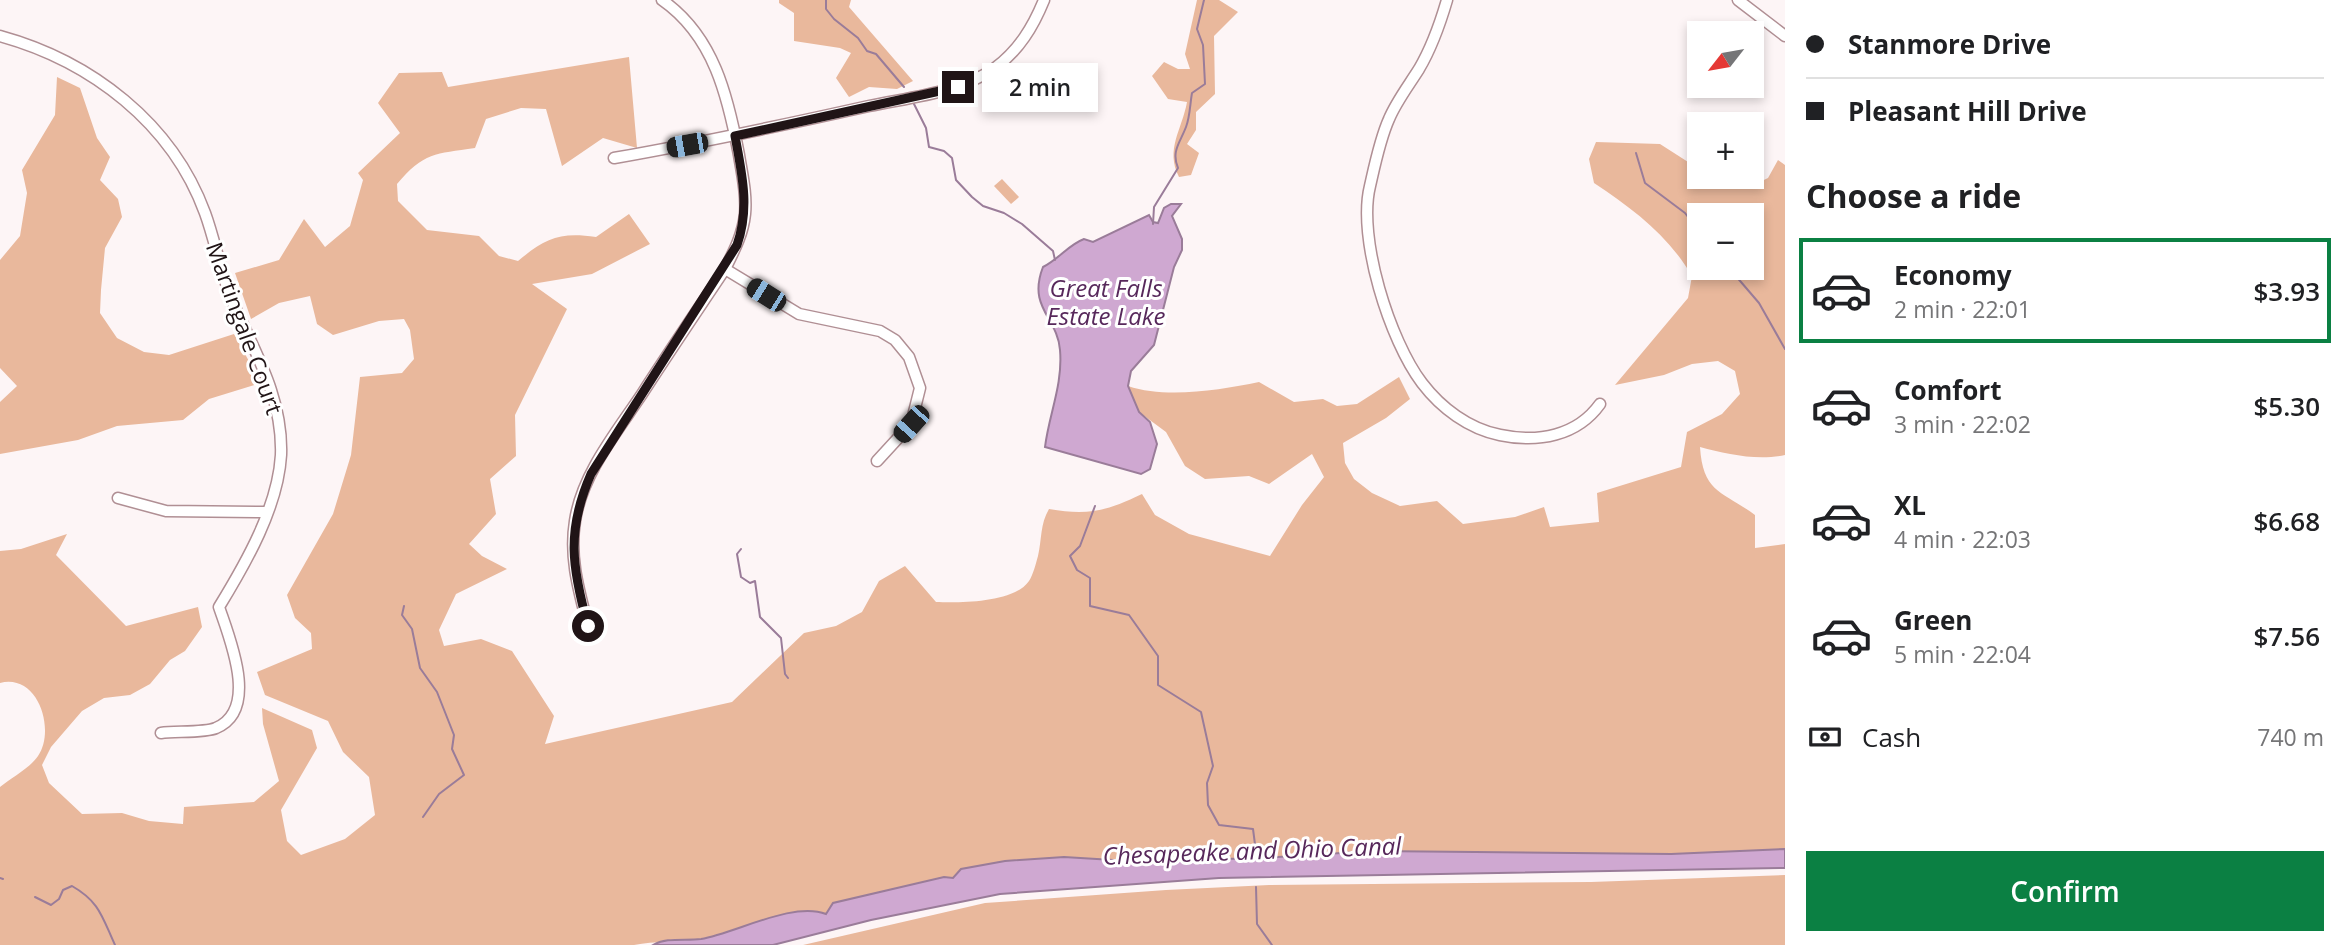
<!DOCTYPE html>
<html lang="en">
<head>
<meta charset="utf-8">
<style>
	:root { --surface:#fff; --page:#f6f6f6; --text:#202124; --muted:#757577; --line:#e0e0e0; --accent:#0b8043 }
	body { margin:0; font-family:"Open Sans",sans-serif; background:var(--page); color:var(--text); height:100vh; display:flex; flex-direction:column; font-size:26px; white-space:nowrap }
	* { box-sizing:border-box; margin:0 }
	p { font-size:23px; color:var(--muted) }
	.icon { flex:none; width:38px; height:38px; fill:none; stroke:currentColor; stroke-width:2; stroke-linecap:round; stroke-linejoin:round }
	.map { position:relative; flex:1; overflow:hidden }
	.sheet { display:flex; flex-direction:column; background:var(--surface); width:560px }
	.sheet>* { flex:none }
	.hud { display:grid; align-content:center; height:154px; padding:0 21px; background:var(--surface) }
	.needle { width:46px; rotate:239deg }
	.controls { position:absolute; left:1687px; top:21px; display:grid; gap:14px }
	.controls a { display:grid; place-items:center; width:77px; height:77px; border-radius:0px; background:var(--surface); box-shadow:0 4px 10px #0003; font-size:35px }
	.end { position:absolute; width:32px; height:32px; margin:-16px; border:9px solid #201416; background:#fff; box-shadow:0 0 0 4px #fff }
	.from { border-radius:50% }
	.bubble { position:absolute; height:49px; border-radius:0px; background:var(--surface); box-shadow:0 4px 10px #0003; font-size:23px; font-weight:600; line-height:49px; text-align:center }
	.car { position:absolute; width:21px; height:42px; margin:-21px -10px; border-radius:9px; box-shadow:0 0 5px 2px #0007; background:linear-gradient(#222 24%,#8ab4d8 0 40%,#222 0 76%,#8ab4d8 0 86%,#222 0) }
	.hud b { display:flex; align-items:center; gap:24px; height:66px; font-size:26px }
	.hud b+b { border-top:2px solid var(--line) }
	.hud i { width:18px; height:18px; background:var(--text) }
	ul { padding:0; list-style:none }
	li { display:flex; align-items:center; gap:21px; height:105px; margin:0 14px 10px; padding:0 7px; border:4px solid transparent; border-radius:0px }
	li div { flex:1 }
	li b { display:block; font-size:26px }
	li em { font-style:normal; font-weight:600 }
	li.selected { border-color:var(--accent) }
	li>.icon { width:63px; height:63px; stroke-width:1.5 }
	h2 { padding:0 21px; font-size:32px; line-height:84px }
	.pay { display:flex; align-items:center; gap:18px; height:77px; padding:0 21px; font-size:26px }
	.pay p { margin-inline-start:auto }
	.primary-button { display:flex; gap:14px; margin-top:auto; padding:14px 21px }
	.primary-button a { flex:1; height:80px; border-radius:0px; background:var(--accent); color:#fff; font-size:28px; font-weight:600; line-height:80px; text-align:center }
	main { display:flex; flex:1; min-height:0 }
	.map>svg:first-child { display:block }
	.green { fill:#e9b89c; fill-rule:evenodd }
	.water { fill:#cfa8d1; stroke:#9a7c99; stroke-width:2 }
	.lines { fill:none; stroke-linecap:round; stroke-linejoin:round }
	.stream { stroke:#9a7c99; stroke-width:2 }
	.minor-casing { stroke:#b08f94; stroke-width:13 }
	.minor { stroke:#fff; stroke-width:10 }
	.route { stroke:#201416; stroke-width:9 }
	.labels { text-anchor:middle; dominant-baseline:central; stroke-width:6; stroke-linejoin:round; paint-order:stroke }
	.street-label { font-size:23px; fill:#201416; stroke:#fff }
	.water-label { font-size:24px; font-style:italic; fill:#57285b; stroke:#fff }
</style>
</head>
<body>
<main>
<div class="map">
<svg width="1785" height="945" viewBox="0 0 1785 945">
	<rect width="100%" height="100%" fill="#fdf5f6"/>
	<g class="green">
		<path d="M779 0H851L849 7 913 81 897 89 869 87 849 97 836 78 851 53 840 48 794 41V13L779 3Z"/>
		<path d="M1197 0H1219L1238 12 1214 36 1215 94 1196 112V130L1187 144 1199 153 1191 175 1179 177C1165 149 1182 130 1187 102L1168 99 1152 76 1164 62 1178 69H1190L1185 54Z"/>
		<path d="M629 57 637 148 603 138 562 166 546 109 521 108 486 119 475 148C435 154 424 152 397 184L398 201 427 230 479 236 499 256 518 261C546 238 559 232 596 237L629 214 650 244 592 274 532 284 567 309 515 415 516 456 490 479 496 514 469 544 482 556 507 569 456 594 439 630 444 646 481 639 512 651 554 716 545 744 732 702 804 633 836 626 862 612 879 581 905 566 936 602C959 603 1014 603 1029 581 1033 575 1036 563 1038 556 1042 539 1040 524 1049 509 1088 516 1107 511 1142 494L1155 515 1189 534 1270 556 1302 505 1324 477 1312 454 1269 484 1249 476 1205 479 1185 466 1166 432 1139 412 1128 386C1166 399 1220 390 1259 382L1294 402 1323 399 1337 406 1357 404 1399 377 1410 399 1386 418 1343 443 1345 463 1354 479 1372 493 1400 506 1437 501 1463 524 1515 517 1544 507 1550 527 1599 522 1597 493 1681 467 1687 432 1722 414 1740 394 1735 371 1718 361 1692 364 1664 375 1615 385 1688 298 1692 276C1668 235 1633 209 1594 183L1589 159 1596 142 1660 144 1699 169V177H1714L1745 189 1768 178 1778 160 1785 165V455C1757 461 1726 454 1700 447 1703 494 1723 491 1755 515V548L1785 544V849L1671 854 1373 851 1248 859 1181 858 1146 862 1064 857 1005 861 961 869 953 878C913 882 873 896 833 903L827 914C793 901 735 934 699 939 677 942 655 941 634 945H0V787C11 778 30 768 38 756 56 730 38 673 0 683V551L21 549 67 534 56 555 126 626 198 607 202 627 185 651 170 660 150 684 130 695 104 698 82 711 51 747 42 765 49 783 82 814 122 813 149 821 183 824 184 807 254 802 279 781 263 724 262 708 312 730 317 748 281 810 287 841 301 855 345 839 375 815 369 777 343 752 328 721 265 695 257 672 312 649 311 633 295 618 287 595 333 514 351 455 360 377 402 373 414 359 410 330 404 319 379 321 333 335 317 324 310 296 279 303 251 319 235 273 279 260 304 219 325 247 350 226 363 180 358 173 400 133 378 103 399 73 442 72 448 87ZM1699 215H1752V268H1699Z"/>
		<path d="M57 77 80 88 97 138 110 157 100 180 118 199 122 217 105 248 101 290 100 313 117 338 144 352 169 355 234 334 261 383 209 399 183 420 117 426 78 440 0 454V402L17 386 0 368V260L20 236 27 193 22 170 55 115Z"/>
		<path d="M1002 179 1019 197 1011 204 994 186Z"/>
		<path d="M1785 875V945H803L985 903 1166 890 1269 885 1591 882Z"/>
	</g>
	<g class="water">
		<path d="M1171 204H1181L1172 216 1182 239V250L1174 267 1154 345 1131 371 1128 386 1139 412 1150 422 1157 444 1150 469 1141 474 1045 447C1049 414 1063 385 1060 350 1058 318 1027 308 1043 267 1059 259 1068 245 1084 239L1093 242 1149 215 1153 222 1158 223 1164 208Z"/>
		<path d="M1785 849V868L1219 878 1000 894 871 920 773 945H653C666 937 686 941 701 939 736 933 793 901 826 914L833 903 944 877 953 878 961 869 1005 861 1064 857 1146 862 1181 858 1248 859 1373 851 1671 854Z"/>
	</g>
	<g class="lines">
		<g class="stream">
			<path d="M826 0V9L834 19 858 38 867 51 876 54 904 87"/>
			<path d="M914 104 926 128 929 147 944 151 952 158 956 180 972 197 983 206 1004 213 1022 224 1053 251 1055 260"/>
			<path d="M1636 153 1645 183 1685 213 1699 231"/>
			<path d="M1153 224 1154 207 1178 168C1171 151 1180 143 1186 127 1190 117 1190 104 1192 93L1205 84 1203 45 1197 29 1204 0"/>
			<path d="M1729 268 1759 303 1785 349"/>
			<path d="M1095 506 1080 546 1070 556 1077 570 1090 578V606L1129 615 1158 656V685L1201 712 1213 766 1207 783 1208 805 1219 825 1253 829 1256 852"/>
			<path d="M741 549 737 554 741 577 750 583 755 581 760 617 781 638 785 674 788 678"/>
			<path d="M404 606 402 615 412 629 420 668 437 692 454 735 452 749 464 775 439 794 423 817"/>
			<path d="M0 878 3 879"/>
			<path d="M1256 887 1257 924 1272 945"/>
			<path d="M35 897 51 905 59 899 63 890 72 886C100 902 102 917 115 945"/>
		</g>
		<g class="minor-casing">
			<g id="minor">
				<path d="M1447 0C1440 24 1432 47 1419 69 1409 85 1396 102 1389 119 1380 139 1375 164 1370 186 1357 238 1390 341 1422 383 1441 408 1469 429 1500 435 1538 443 1577 436 1600 404"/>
				<path d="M1738 0 1785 36"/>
				<path d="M0 36C91 61 172 123 205 213 216 243 221 276 234 305 256 354 283 399 281 455 278 507 246 563 219 607 229 637 260 710 216 728 205 733 175 731 161 733"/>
				<path d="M614 158C699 143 784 125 869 106 911 97 959 93 995 68 1019 50 1033 27 1044 0"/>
				<path d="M725 269 799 314 880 331 895 340 909 357 920 388 911 424 877 461"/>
				<path d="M118 498 166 511 266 512"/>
				<path d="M588 626C579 591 569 558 575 521 582 474 616 433 642 394 669 352 697 311 725 269 734 251 743 234 745 214 747 194 742 174 739 155 728 97 714 36 662 0"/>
			</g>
		</g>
		<use href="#minor" class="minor"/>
	</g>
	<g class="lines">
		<path class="route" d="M588 626C572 568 566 531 591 474L737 245C750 208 742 174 735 136L958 87"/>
	</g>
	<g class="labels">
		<g class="street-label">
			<text transform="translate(245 328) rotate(70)">Martingale Court</text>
		</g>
		<g class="water-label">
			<text x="1106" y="287">Great Falls<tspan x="1106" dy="28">Estate Lake</tspan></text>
			<text transform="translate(1252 850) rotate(-2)">Chesapeake and Ohio Canal</text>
		</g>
	</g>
</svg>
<div class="controls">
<a><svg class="needle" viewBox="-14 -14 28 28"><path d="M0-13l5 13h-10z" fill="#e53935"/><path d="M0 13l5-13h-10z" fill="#757577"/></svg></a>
<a>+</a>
<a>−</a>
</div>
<i class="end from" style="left:588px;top:626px"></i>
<i class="end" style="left:958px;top:87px"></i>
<div class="bubble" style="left:982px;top:63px;width:116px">2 min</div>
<i class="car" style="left:687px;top:145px;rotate:260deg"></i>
<i class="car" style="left:766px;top:295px;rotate:302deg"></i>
<i class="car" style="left:911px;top:424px;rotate:222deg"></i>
</div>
<section class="sheet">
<div class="hud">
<b><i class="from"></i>Stanmore Drive</b>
<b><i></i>Pleasant Hill Drive</b>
</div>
<h2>Choose a ride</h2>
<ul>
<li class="selected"><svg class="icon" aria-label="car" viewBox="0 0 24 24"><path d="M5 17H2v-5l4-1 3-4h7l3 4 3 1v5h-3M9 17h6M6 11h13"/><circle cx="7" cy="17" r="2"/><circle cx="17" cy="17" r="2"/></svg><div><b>Economy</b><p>2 min · 22:01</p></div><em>$3.93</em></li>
<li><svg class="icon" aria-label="car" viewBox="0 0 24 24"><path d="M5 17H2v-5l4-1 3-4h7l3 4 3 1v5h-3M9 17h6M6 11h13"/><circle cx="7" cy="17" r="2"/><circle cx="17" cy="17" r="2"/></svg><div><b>Comfort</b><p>3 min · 22:02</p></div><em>$5.30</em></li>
<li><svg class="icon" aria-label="car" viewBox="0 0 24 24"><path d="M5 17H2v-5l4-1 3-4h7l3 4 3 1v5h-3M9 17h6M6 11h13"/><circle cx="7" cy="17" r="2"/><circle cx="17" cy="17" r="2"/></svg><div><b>XL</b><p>4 min · 22:03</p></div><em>$6.68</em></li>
<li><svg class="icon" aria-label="car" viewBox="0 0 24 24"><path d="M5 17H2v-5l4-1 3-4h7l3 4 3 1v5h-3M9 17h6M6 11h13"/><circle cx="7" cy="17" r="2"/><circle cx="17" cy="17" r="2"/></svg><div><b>Green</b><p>5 min · 22:04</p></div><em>$7.56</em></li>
</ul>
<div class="pay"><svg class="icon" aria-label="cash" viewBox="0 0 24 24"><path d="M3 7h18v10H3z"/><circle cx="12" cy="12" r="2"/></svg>Cash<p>740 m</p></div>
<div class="primary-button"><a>Confirm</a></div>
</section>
</main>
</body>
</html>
